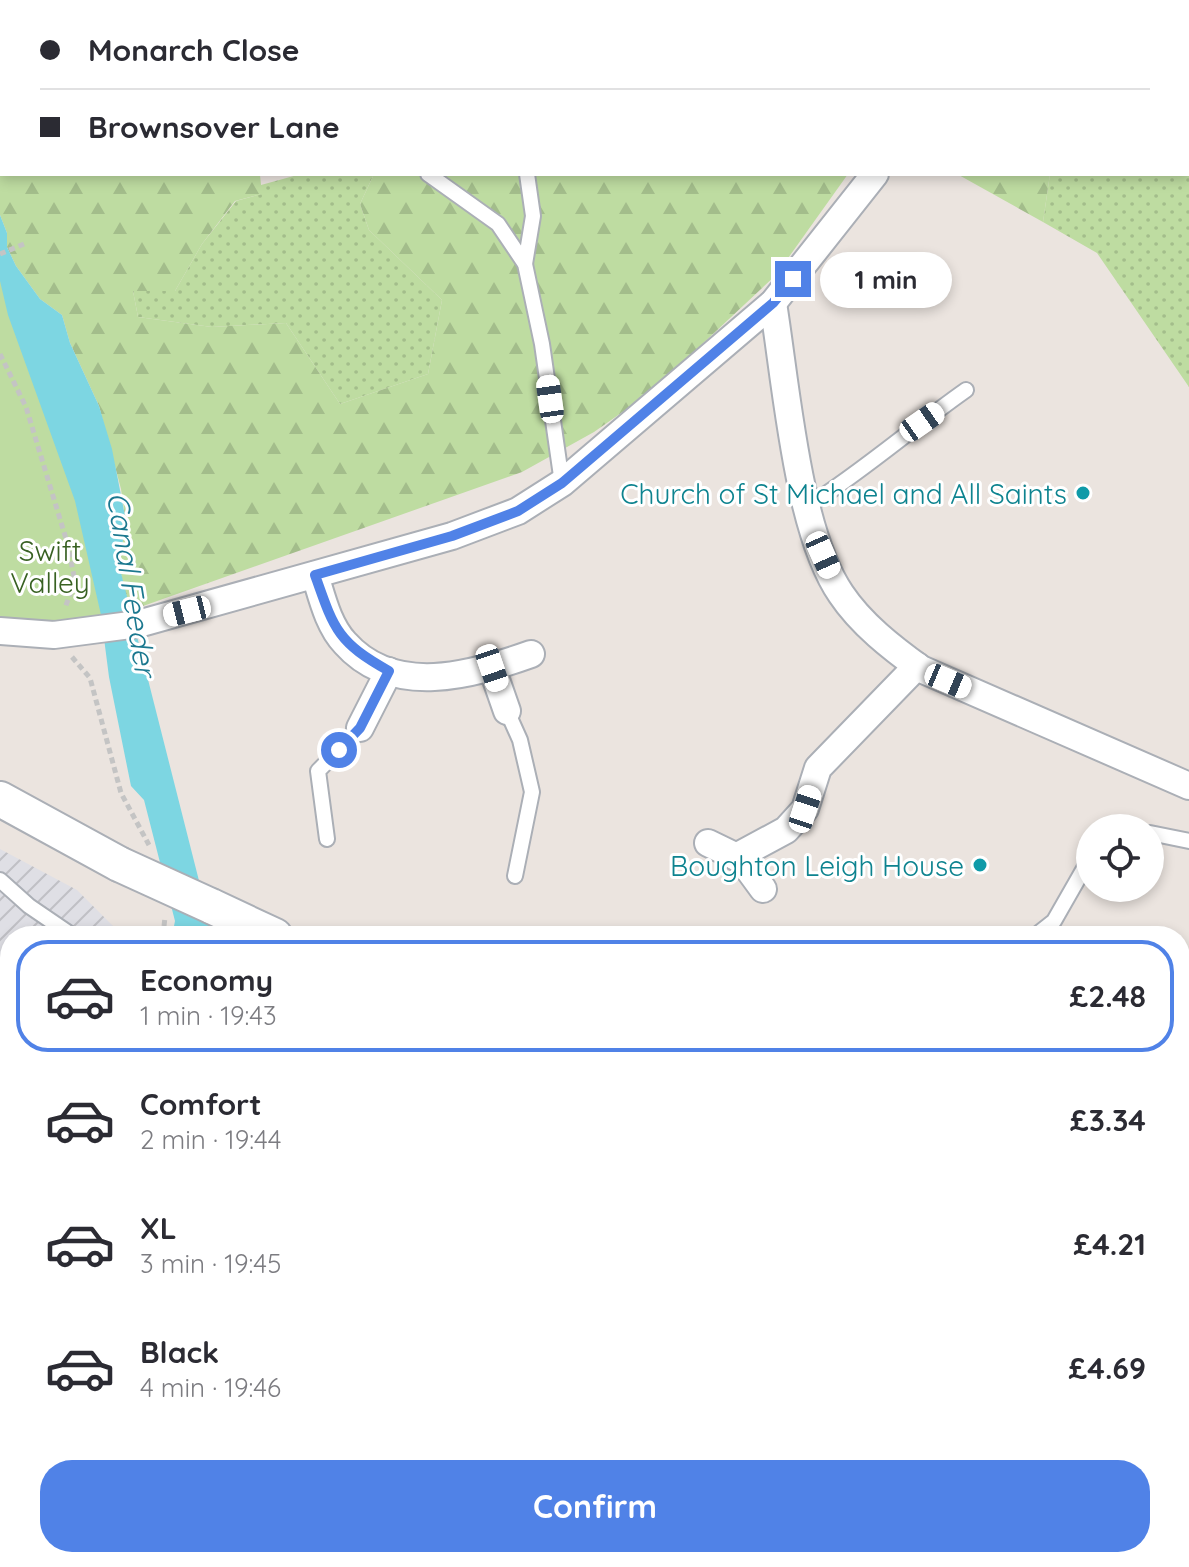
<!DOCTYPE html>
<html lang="en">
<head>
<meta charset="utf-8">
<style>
	:root { --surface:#fff; --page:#f2f2f3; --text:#2b2b33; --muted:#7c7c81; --line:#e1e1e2; --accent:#5082e7 }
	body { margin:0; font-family:Quicksand,sans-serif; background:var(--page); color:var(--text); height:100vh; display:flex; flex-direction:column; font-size:30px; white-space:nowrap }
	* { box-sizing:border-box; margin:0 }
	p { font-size:26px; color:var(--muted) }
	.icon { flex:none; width:44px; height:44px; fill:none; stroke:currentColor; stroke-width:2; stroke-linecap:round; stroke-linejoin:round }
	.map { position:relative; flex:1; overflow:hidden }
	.sheet { position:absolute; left:0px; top:926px; width:1190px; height:642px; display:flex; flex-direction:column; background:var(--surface); border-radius:32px 32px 0 0; box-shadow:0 4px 12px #0003 }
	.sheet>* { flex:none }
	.hud { position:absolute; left:0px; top:0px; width:1190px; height:176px; box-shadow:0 4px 12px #0003; display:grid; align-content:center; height:176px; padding:0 40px; background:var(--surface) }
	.controls { position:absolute; left:1076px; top:814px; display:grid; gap:16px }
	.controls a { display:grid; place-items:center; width:88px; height:88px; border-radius:50%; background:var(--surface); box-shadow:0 4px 12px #0003; font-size:40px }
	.end { position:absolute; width:36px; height:36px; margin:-18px; border:10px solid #5082e7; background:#fff; box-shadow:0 0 0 4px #fff }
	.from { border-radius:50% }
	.bubble { position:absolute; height:56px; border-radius:28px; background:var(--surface); box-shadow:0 4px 12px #0003; font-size:26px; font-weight:800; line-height:56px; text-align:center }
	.car { position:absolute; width:24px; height:48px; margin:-24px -12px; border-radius:10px; box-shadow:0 0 6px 2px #0007; background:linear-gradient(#fff 24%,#345 0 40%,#fff 0 76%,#345 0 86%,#fff 0) }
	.hud b { display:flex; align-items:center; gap:28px; height:76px; font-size:30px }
	.hud b+b { border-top:2px solid var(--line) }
	.hud i { width:20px; height:20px; background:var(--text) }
	ul { padding:14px 0 0; list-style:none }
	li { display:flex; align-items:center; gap:24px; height:112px; margin:0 16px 12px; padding:0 24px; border:4px solid transparent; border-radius:32px }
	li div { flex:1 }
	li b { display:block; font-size:30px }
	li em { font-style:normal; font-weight:800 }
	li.current { border-color:var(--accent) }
	li>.icon { width:72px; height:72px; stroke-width:1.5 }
	.button { display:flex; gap:16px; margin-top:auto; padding:16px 40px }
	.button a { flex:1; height:92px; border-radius:32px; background:var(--accent); color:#fff; font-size:32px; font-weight:800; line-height:92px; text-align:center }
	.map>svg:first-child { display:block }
	.industrial { fill:url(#industrial-furrows) }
	.grass { fill:url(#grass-dots) }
	.forest { fill:url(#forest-firs) }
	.park { fill:#bedca1 }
	.water { fill:#7dd6e2 }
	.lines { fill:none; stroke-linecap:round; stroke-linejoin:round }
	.service-casing { stroke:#abafb6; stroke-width:18 }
	.minor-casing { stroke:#abafb6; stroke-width:30 }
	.tertiary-casing { stroke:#abafb6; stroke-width:38 }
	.path { stroke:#c4c4c4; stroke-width:5; stroke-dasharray:6 4; stroke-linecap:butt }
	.service { stroke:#fff; stroke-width:14 }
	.minor { stroke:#fff; stroke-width:26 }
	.tertiary { stroke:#fff; stroke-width:34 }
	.tertiary-bridge-casing { stroke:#abafb6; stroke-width:38; stroke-linecap:butt }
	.tertiary-bridge { stroke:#fff; stroke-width:34 }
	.route { stroke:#5082e7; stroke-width:10 }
	.culture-dot { fill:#0f9aa8; stroke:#fff; stroke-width:3 }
	.labels { text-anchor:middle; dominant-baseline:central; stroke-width:6; stroke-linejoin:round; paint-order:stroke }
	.culture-label { font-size:28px; fill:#0d838f; stroke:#fff; text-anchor:end }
	.park-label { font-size:28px; fill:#386122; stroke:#fff }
	.water-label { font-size:30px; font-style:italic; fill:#1b788f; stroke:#fff }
</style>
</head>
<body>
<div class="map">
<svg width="1189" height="1567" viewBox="0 0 1189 1567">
	<defs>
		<pattern id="industrial-furrows" width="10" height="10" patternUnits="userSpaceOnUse" patternTransform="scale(2)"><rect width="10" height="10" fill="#dfdfe5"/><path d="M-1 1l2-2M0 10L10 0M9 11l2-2" fill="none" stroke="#c0c0c5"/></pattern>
		<pattern id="grass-dots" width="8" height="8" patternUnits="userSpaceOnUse" patternTransform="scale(2)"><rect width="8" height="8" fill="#bedca1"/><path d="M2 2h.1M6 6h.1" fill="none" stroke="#a3bd8b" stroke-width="1.8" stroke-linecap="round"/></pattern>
		<pattern id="forest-firs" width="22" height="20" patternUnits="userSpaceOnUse" patternTransform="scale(2)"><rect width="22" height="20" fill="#bedca1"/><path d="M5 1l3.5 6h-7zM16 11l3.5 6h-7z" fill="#a3bd8b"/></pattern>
	</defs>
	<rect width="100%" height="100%" fill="#ebe4df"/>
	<path class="industrial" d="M0 849 77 890 123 936H10V1558H858L868 1567H0Z"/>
	<g class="grass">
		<path d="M1077 0H1189V387L1097 253 1043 222 1050 174H1188V2Z"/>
		<path d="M301 174H374L360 204 369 230 442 300 428 374 340 404 286 323 212 327 138 317 133 291H175L202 244 236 201 261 194V185Z"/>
		<path d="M1130 1558 1184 1567H1126Z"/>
	</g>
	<g class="forest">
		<path d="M0 0 8 2H2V174L260 175 262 194 235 201 202 244 175 291H133L138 317 212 327 286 323 340 404 428 374 442 300 369 230 360 204 374 174H848L776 275 651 392 594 432 522 472 129 611 119 565 126 522 121 489 99 406 70 343 62 315 40 299 16 266 7 247V233L0 215Z"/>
		<path d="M750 0H955L954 2Z"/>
		<path d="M957 174H1050L1043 222Z"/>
	</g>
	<path class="park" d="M0 252 95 489 107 615 48 621 0 619Z"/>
	<g class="water">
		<path d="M0 215 7 233V247L16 266 40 299 62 315 70 343 99 406 112 449 126 521 119 565 213 936H172L175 921 144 800 131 786 109 677 101 615 75 501 8 315 0 281Z"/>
		<path d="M976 1558H1038L1047 1567H986Z"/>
	</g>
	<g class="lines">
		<g class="service-casing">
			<g id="service">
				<path d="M469 0V2"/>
				<path d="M428 174 498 224 525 264 542 344 562 483"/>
				<path d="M525 264 533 216 527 174"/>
				<path d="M808 506C863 471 912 428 966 390"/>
				<path d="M507 711 520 740 532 792 515 876"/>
				<path d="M1150 833 1189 841"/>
				<path d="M327 839 318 771 360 728"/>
				<path d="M0 880 29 906 73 936"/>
				<path d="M1035 936 1054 921 1090 858"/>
				<path d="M0 1379 10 1400"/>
				<path d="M1180 1419 1189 1421"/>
				<path d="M0 1445 10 1440"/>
				<path d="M251 1558 256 1567"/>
				<path d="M581 1558 586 1567"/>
			</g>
		</g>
		<g class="minor-casing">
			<g id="minor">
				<path d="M973 2 974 0"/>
				<path d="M773 303C786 383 797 530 841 594 861 624 892 648 921 669L1189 786"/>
				<path d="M315 575C322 597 328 625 345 643 394 698 472 675 531 654"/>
				<path d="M0 631 54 635 138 624 452 536 518 511 562 483 773 303 875 174"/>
				<path d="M492 668 507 711"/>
				<path d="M360 728 389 671"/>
				<path d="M708 843 741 859 763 889"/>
				<path d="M736 857 786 830 805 809 818 768 917 666"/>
				<path d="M0 1366 10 1365"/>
				<path d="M512 1558 518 1567"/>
			</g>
		</g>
		<g class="tertiary-casing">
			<g id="tertiary">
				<path d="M0 799 119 864"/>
				<path d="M211 906 275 936"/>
				<path d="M1180 1036 1189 1029"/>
				<path d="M1180 1151 1189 1157"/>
			</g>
		</g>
		<g class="path">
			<path d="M0 254 24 244"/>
			<path d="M0 354 26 407 67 542 75 581 65 608"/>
			<path d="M72 657 90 678 121 793 149 845"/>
			<path d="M163 936 165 917"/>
			<path d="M1180 980 1189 969"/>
			<path d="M950 1558 960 1567"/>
		</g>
		<use href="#service" class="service"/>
		<use href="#minor" class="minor"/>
		<use href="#tertiary" class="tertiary"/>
		<g class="tertiary-bridge-casing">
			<path id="tertiary-bridge" d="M119 864 211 906"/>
		</g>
		<use href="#tertiary-bridge" class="tertiary-bridge"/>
	</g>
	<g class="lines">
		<path class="route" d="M339 750 360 728 389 671C337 642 334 629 315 575L452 536 518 511 562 483 773 303 793 279"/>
	</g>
	<g class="culture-dot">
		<circle cx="1083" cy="493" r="8"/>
		<circle cx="980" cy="865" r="8"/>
	</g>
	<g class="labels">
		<g class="culture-label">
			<text x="1067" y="493">Church of St Michael and All Saints</text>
			<text x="964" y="865">Boughton Leigh House</text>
		</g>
		<g class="park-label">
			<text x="50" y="550">Swift<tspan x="50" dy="32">Valley</tspan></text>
		</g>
		<g class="water-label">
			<text transform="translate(132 584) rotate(81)">Canal Feeder</text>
		</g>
	</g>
</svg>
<div class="controls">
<a><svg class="icon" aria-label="locate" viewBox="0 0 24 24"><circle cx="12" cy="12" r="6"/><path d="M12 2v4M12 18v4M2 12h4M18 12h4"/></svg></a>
</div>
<i class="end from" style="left:339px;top:750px"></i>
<i class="end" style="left:793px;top:279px"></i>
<div class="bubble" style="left:820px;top:252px;width:132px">1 min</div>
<i class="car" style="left:550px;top:399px;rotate:352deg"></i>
<i class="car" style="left:922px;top:422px;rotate:55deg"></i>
<i class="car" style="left:823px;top:555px;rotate:156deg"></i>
<i class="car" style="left:187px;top:611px;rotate:256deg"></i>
<i class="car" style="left:492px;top:668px;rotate:161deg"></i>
<i class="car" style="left:948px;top:681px;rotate:113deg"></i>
<i class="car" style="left:805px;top:809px;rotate:18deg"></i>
<div class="hud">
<b><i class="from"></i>Monarch Close</b>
<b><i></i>Brownsover Lane</b>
</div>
<section class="sheet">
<ul>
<li class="current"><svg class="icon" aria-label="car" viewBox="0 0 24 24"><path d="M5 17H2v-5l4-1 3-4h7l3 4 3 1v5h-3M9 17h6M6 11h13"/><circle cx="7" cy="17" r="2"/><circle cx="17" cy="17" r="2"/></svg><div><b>Economy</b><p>1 min · 19:43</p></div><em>£2.48</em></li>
<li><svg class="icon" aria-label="car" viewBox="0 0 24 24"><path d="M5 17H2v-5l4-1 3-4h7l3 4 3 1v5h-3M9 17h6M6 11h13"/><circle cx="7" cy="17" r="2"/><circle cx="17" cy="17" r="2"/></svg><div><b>Comfort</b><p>2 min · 19:44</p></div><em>£3.34</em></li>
<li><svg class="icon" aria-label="car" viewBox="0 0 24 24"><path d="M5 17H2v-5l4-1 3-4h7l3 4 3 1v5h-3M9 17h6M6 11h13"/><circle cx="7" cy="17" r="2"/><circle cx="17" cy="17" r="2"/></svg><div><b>XL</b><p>3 min · 19:45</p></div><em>£4.21</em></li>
<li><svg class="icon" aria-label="car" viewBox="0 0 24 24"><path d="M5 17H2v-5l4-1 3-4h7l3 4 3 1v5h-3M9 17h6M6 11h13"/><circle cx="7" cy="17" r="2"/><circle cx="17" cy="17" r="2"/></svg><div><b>Black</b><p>4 min · 19:46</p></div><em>£4.69</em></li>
</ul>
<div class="button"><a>Confirm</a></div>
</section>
</div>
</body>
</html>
